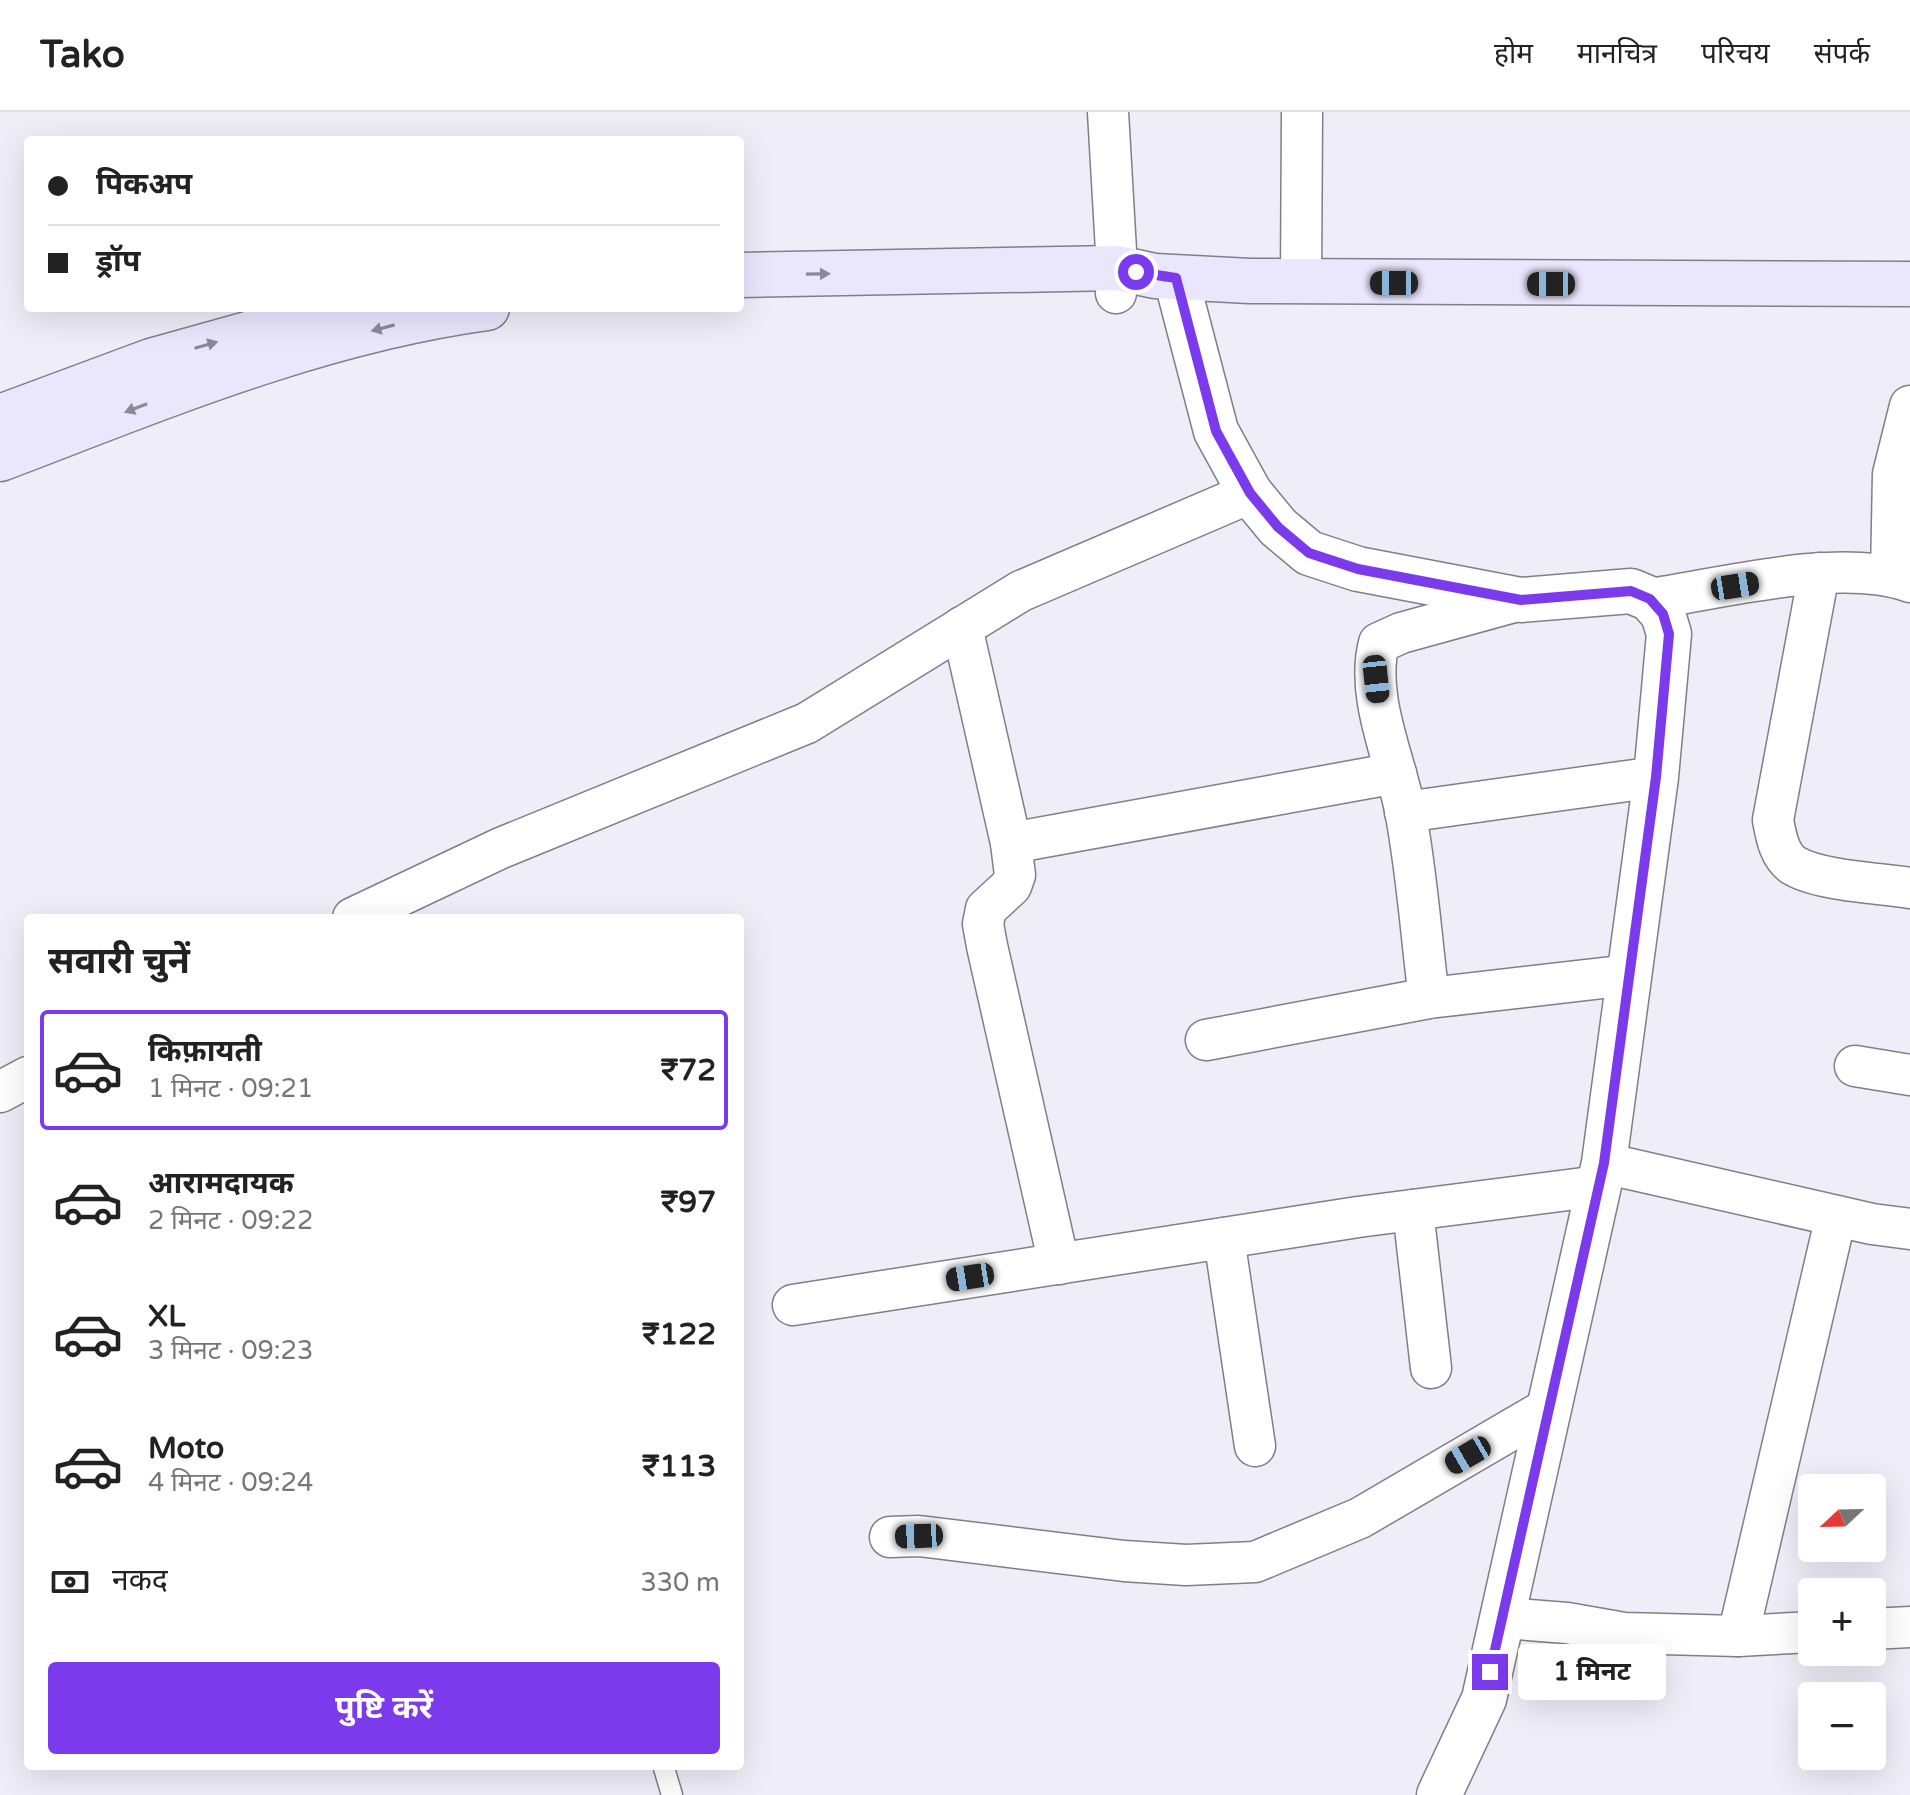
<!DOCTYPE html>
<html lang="hi">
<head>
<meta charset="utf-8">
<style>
	:root { --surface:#fff; --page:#f6f6f6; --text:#222; --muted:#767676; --line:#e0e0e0; --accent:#7c3aed }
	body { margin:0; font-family:"Varela Round","Noto Sans Devanagari",sans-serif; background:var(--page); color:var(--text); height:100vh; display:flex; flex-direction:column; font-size:30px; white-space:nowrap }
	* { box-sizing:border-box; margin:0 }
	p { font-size:26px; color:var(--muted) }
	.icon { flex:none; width:44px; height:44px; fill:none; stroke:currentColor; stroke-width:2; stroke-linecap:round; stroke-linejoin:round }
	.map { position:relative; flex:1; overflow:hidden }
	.side { position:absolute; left:24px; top:802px; width:720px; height:856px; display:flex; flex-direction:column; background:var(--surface); border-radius:8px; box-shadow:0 8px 32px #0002 }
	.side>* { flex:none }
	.guide { position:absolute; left:24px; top:24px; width:720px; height:176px; border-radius:8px; box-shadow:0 8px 32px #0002; display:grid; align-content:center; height:176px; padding:0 24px; background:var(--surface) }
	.needle { width:52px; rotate:248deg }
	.fabs { position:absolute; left:1798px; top:1362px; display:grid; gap:16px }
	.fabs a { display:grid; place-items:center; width:88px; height:88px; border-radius:8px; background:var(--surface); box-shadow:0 8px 32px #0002; font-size:40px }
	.end { position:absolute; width:36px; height:36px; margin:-18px; border:10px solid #7c3aed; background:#fff; box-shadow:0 0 0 4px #fff }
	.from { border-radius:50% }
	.bubble { position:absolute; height:56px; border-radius:8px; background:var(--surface); box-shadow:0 8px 32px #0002; font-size:26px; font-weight:700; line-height:56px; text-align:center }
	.car { position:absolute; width:24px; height:48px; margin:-24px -12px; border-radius:10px; box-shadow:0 0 6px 2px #0007; background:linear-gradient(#222 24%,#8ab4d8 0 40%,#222 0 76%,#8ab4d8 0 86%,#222 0) }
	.guide b { display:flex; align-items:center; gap:28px; height:76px; font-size:30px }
	.guide b+b { border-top:2px solid var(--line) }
	.guide i { width:20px; height:20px; background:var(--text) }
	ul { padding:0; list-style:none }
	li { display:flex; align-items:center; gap:24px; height:120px; margin:0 16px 12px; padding:0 8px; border:4px solid transparent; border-radius:8px }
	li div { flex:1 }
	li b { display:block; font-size:30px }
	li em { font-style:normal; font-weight:700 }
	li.selected { border-color:var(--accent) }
	li>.icon { width:72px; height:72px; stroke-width:1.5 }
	h2 { padding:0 24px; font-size:36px; line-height:96px }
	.pay { display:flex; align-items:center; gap:20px; height:88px; padding:0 24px; font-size:30px }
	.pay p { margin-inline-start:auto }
	.cta { display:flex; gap:16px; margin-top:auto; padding:16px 24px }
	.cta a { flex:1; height:92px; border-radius:8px; background:var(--accent); color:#fff; font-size:32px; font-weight:700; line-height:92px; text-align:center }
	header { display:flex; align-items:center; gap:48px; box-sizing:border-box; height:112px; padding:0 40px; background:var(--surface); border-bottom:2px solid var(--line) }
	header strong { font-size:38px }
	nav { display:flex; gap:44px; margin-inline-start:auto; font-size:28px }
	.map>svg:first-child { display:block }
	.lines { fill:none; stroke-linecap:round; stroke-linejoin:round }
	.service-casing { stroke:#807f89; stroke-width:23 }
	.minor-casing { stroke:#807f89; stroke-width:43 }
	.tertiary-casing { stroke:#807f89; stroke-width:47 }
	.secondary-casing { stroke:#807f89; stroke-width:47 }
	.service { stroke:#fff; stroke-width:20 }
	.minor { stroke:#fff; stroke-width:40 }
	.tertiary { stroke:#fff; stroke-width:44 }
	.secondary { stroke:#eae7fd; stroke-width:44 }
	.oneway { fill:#8b8996 }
	.route { stroke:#7c3aed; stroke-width:10 }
</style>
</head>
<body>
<header>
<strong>Tako</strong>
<nav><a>होम</a><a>मानचित्र</a><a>परिचय</a><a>संपर्क</a></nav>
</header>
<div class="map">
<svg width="1910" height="1683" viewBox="0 0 1910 1683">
	<rect width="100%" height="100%" fill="#eeedf8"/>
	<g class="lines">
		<g class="service-casing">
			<path id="service" d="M664 1656 672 1683"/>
		</g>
		<g class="minor-casing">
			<g id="minor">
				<path d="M1108 0 1117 156 1116 181"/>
				<path d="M1301 170 1302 0"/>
				<path d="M1819 461 1773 708C1776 724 1779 743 1793 753 1819 769 1879 771 1910 776"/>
				<path d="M1891 463 1893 362 1910 294"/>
				<path d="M1650 487C1723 476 1841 445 1910 470"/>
				<path d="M962 515 1011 731 1015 763 1011 774 986 797 983 812 987 834 1059 1152"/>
				<path d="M1405 700 1656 665"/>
				<path d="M1011 731 1396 661"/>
				<path d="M353 806 501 736 807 611 1021 479 1250 381"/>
				<path d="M1429 886C1421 824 1417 760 1405 698 1395 646 1365 584 1379 531L1401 521 1521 488"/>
				<path d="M1206 928 1429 886 1629 863"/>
				<path d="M1855 954 1910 963"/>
				<path d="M0 980 28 965"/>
				<path d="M1604 1051 1872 1112 1910 1117"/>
				<path d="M1413 1098 1431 1256"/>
				<path d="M1224 1126 1255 1334"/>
				<path d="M793 1193 1358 1105 1599 1074"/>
				<path d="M890 1425 919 1424 1124 1449 1186 1453 1255 1450 1360 1406 1550 1295"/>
				<path d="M1503 1506 1567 1511 1624 1521 1738 1524 1836 1104"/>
				<path d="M1872 1517 1910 1515"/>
				<path d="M1738 1524 1812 1520"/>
			</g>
		</g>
		<g class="tertiary-casing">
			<path id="tertiary" d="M1176 166 1216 319 1250 381 1278 415 1309 441 1358 457 1521 488 1631 479 1650 487 1663 502 1669 522 1656 665 1604 1051 1484 1587 1439 1683"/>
		</g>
		<g class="secondary-casing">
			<g id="secondary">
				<path d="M740 163 1117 156 1155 164 1250 169 1910 172"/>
				<path d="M0 305 151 249 340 196"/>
				<path d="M0 347C158 287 318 219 487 196"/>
			</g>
		</g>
		<use href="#service" class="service"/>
		<use href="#minor" class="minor"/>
		<use href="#tertiary" class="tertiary"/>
		<use href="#secondary" class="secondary"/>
	</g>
	<defs><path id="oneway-solid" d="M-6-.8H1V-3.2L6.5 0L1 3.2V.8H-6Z" transform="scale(2)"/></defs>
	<g class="oneway">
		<use href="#oneway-solid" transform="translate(818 162) rotate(-1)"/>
		<use href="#oneway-solid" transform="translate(383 216) rotate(165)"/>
		<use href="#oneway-solid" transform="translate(206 233) rotate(-16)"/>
		<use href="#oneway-solid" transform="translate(136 296) rotate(159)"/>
	</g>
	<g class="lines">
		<path class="route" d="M1136 160 1176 166 1216 319 1250 381 1278 415 1309 441 1358 457 1521 488 1631 479 1650 487 1663 502 1669 522 1656 665 1604 1051 1490 1560"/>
	</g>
</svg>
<div class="fabs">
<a><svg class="needle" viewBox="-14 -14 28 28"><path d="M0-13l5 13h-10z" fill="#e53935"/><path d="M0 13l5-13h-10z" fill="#767676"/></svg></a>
<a>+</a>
<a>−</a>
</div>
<i class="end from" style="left:1136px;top:160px"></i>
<i class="end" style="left:1490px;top:1560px"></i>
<div class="bubble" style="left:1518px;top:1532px;width:148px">1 मिनट</div>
<i class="car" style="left:1394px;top:171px;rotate:270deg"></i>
<i class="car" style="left:1551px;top:172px;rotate:270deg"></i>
<i class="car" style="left:1735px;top:474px;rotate:81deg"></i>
<i class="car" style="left:1376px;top:567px;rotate:174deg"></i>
<i class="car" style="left:970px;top:1165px;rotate:261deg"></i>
<i class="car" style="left:1468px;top:1343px;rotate:240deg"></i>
<i class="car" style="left:919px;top:1424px;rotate:268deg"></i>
<div class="guide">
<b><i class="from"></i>पिकअप</b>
<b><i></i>ड्रॉप</b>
</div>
<section class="side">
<h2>सवारी चुनें</h2>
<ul>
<li class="selected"><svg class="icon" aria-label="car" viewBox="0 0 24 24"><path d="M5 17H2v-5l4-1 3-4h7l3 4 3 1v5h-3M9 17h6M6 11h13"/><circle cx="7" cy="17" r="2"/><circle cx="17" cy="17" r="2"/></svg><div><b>किफ़ायती</b><p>1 मिनट · 09:21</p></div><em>₹72</em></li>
<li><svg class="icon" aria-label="car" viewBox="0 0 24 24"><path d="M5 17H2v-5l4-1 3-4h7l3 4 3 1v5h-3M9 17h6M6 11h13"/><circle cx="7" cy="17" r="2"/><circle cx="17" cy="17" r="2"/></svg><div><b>आरामदायक</b><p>2 मिनट · 09:22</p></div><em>₹97</em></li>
<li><svg class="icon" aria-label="car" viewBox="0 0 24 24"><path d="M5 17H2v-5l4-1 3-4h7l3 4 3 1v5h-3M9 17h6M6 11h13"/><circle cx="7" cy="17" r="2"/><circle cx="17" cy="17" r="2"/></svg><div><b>XL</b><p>3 मिनट · 09:23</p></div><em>₹122</em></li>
<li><svg class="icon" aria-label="car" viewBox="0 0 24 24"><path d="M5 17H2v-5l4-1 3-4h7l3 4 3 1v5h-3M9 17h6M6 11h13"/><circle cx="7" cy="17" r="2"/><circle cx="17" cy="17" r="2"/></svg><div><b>Moto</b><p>4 मिनट · 09:24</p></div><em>₹113</em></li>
</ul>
<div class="pay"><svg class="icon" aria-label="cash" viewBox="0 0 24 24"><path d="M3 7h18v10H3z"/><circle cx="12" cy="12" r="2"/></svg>नकद<p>330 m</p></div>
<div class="cta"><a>पुष्टि करें</a></div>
</section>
</div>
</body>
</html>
